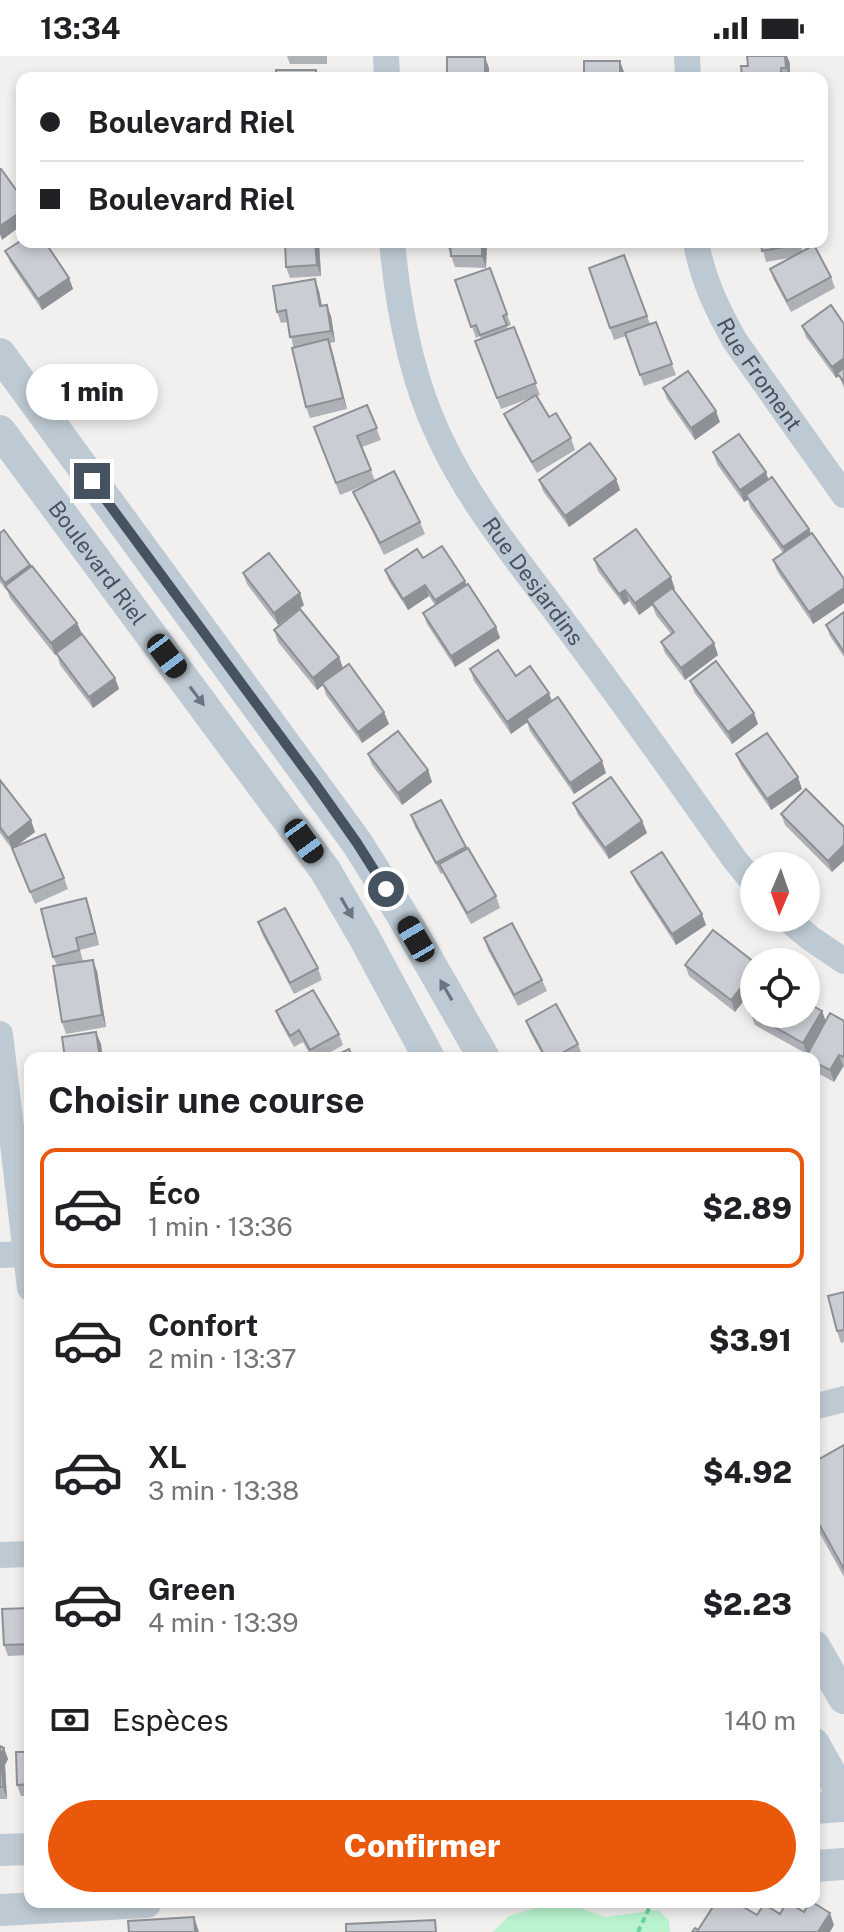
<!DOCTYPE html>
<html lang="fr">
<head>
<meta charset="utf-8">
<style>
	:root { --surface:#fff; --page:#f6f6f6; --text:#202124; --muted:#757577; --line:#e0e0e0; --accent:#ea580c }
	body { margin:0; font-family:"Public Sans",sans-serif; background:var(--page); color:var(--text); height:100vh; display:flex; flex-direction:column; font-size:30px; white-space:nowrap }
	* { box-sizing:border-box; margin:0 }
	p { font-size:26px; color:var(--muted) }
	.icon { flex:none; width:44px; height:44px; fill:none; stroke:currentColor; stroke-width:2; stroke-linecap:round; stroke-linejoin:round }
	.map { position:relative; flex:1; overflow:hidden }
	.sheet { position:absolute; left:24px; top:996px; width:796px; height:856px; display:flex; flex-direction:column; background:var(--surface); border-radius:16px; box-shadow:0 4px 12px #0003 }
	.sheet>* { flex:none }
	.top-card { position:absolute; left:16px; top:16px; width:812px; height:176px; border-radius:16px; box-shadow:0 4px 12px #0003; display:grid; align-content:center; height:176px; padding:0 24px; background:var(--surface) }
	.needle { width:52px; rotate:182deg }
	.buttons { position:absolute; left:740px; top:796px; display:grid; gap:16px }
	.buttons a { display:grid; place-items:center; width:80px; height:80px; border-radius:50%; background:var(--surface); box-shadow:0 4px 12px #0003; font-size:40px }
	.end { position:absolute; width:36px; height:36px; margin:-18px; border:10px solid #45525f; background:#fff; box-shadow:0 0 0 4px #fff }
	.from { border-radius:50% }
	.bubble { position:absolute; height:56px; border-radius:28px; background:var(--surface); box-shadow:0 4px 12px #0003; font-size:26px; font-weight:800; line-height:56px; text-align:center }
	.car { position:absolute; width:24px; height:48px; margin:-24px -12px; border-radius:10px; box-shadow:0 0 6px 2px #0007; background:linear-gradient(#222 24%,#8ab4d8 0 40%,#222 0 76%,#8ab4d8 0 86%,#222 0) }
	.top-card b { display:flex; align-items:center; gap:28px; height:76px; font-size:30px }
	.top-card b+b { border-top:2px solid var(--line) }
	.top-card i { width:20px; height:20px; background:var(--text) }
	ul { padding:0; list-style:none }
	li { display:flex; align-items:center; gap:24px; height:120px; margin:0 16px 12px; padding:0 8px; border:4px solid transparent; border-radius:16px }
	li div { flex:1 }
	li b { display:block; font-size:30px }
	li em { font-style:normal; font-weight:800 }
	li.on { border-color:var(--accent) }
	li>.icon { width:72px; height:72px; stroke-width:1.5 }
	h2 { padding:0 24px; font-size:36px; line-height:96px }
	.pay { display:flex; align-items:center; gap:20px; height:88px; padding:0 24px; font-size:30px }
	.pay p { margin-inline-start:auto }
	.cta { display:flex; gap:16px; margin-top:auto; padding:16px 24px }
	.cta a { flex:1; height:92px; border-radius:48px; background:var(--accent); color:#fff; font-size:32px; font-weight:800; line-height:92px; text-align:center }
	.status { display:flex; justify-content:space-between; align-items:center; height:56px; padding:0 40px; background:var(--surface); direction:ltr }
	.status svg { height:22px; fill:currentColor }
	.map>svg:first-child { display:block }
	.green { fill:#b9f4cf }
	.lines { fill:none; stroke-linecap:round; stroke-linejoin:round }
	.path { stroke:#6dd5a2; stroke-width:4; stroke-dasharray:6 4; stroke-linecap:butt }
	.minor { stroke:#becad3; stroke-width:26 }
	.tertiary { stroke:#becad3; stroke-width:32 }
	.wall { fill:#aeb1b6 }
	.shaded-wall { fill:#8d9094 }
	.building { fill:#caced4; stroke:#8d9094; stroke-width:2 }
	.oneway { fill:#697682 }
	.route { stroke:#45525f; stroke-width:10 }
	.labels { text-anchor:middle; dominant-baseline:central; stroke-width:7; stroke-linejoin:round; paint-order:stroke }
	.street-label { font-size:22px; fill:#45525f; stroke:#fff }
</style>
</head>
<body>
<div class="status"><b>13:34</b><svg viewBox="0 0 49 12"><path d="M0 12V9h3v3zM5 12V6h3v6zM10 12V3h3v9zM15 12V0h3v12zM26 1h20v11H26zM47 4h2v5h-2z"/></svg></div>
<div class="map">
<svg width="844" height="1876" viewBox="0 0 844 1876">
	<rect width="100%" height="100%" fill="#f2efef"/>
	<path class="green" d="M578 1851 605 1861 658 1854 669 1864 670 1876H493L509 1860 536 1852Z"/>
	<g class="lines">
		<path class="path" d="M638 1876 652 1846"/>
		<g class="minor">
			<path d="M386 0 387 22"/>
			<path d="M687 0 688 22"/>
			<path id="s1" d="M392 186C398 251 411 321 439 380 471 450 523 510 568 572 625 648 680 726 735 804L754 827"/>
			<path id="s2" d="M696 186C702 222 717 253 735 285L844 439"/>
			<path d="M786 862 810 882 844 905"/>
			<path d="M0 978 30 1232"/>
			<path d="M0 1199 26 1198"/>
			<path d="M814 1351 844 1343"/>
			<path d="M0 1499 30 1498"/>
		</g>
		<g class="tertiary">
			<path d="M0 298 357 787 401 857 484 1002"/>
			<path id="s3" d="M0 375 325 814 364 881 429 1002"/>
			<path d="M814 1590 844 1642"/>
			<path d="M814 1688 844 1742"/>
			<path d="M814 1752 844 1750"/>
			<path d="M0 1794 30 1793"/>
			<path d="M814 1810 844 1808"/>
			<path d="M0 1854 146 1846"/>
		</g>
	</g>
	<g class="wall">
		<path d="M287 0H327V8H290Z"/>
		<path d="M747 0H787L790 8V22H742L748 10Z"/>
		<path d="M22 186H48L51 196 69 222 73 233 42 254 10 206 5 195Z"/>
		<path d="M285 186H319L321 220 290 222 286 211Z"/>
		<path d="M446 186H487L486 212 455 211Z"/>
		<path d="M574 186H617V191L576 192Z"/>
		<path d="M761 186H800L802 195 831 221 835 232 791 256 774 224 770 213 789 202 766 206Z"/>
		<path d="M624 199 650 268 656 266 676 319 644 330 626 280 614 284 589 212Z"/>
		<path d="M490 212 511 269 507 271 508 273 514 271 540 339 537 340 549 361 571 382 575 394 537 417 509 370 504 358 533 341 501 353 475 285 481 283 480 280 476 282 455 224Z"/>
		<path d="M319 235 322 250 331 260 335 286 330 287 347 353 310 362 306 351 288 266 281 267 277 256Z"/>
		<path d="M844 268V332L839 320 836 322 806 281 802 270Z"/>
		<path d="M663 332 720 366 695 384 667 343Z"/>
		<path d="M367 349 381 384 362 391 375 425 340 439 314 371Z"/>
		<path d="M713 396 809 473 811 478 844 523V547L813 568 777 515 773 504 783 497 750 451 748 443 744 446 717 408Z"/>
		<path d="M616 423 620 434 569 471 543 435 539 424Z"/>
		<path d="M353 436 420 466 425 478 384 499 358 447Z"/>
		<path d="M0 477 30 509 77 567 82 578 115 622 119 633 93 652 60 609 57 598 55 599 10 542 8 536 0 526Z"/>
		<path d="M423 502 466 529 496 571 500 582 455 611 427 568 423 557 435 549 429 540 408 554 389 525 385 514Z"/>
		<path d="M594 503 675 533 673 534 718 599 685 624 665 597 661 586 671 578 656 559 652 549 639 559 629 545 624 549 598 515Z"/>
		<path d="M243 517 304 549 278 569 247 528Z"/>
		<path d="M844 556V601L830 580 826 569Z"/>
		<path d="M274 574 339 601 343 612 389 668 362 687 326 639 323 629 317 634 278 586Z"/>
		<path d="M470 613 516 620 552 645 606 717 574 738 530 675 527 666 511 678 474 625Z"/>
		<path d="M690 625 758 668 732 688 694 636Z"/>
		<path d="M368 698 428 714 432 726 402 749 372 709Z"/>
		<path d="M736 698 802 733 771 754 741 710Z"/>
		<path d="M0 724 35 776 18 789 64 822 68 833 35 848 12 793 0 777Z"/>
		<path d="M441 744 466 793 496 840 500 852 471 868 443 817 441 818 415 771 411 759Z"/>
		<path d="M573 747 642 765 647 777 609 803 578 759Z"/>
		<path d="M781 758 844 771 832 816 785 769Z"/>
		<path d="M631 816 706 869 676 889 636 827Z"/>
		<path d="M86 842 99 889 80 894 83 905 97 915 106 971 66 978 62 966 57 909 53 901Z"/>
		<path d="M258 866 318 912 322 924 294 938 262 878Z"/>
		<path d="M484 882 542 924 547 935 518 950 488 894Z"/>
		<path d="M754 906 735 956 689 920 685 909Z"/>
		<path d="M276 955 339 978 343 989 320 1002H312L303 986 294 991 280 966Z"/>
		<path d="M822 955 826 966 844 965V1010L834 1026 814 1015V1002L755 969 750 957Z"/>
		<path d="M526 965 578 988 582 999 578 1002H544L530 976Z"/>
		<path d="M844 1236V1286L841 1287 837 1275Z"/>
		<path d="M844 1389V1521L814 1467V1406Z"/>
		<path d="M30 1552V1599L8 1600 4 1589Z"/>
		<path d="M0 1690 4 1692 8 1703 5 1709 7 1743H0Z"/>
		<path d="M30 1696V1740H21L17 1729Z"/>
	</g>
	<g class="shaded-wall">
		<path d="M785 0H787L790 8V22L786 12Z"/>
		<path d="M485 1 489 12V22H485Z"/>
		<path d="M620 5 624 16V22H620Z"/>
		<path d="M22 155V169L2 184 0 178V170Z"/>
		<path d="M315 186H319L321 220 317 209Z"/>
		<path d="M482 186H487L486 212 482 200Z"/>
		<path d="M69 222 73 233 42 254 38 243Z"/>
		<path d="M315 223 319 235 324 262 320 250Z"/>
		<path d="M327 249 331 260 335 286 331 275Z"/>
		<path d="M328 283 332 294 347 353 343 342Z"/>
		<path d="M844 302V317H837L839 320 836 322 832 311Z"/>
		<path d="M716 355 720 366 695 384 691 372Z"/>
		<path d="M766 416 770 428 746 439 748 444 744 446 740 434Z"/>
		<path d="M616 423 620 434 569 471 565 460Z"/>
		<path d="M809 473 813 484 787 503 783 491Z"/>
		<path d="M30 509 34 520 7 532 5 527Z"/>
		<path d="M671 521 675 533 639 559 635 547Z"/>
		<path d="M465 525 469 536 439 556 435 544Z"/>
		<path d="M425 529 429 540 408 554 403 543Z"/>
		<path d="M844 532V547L813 568 809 556Z"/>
		<path d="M625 534 629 545 624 549 619 538Z"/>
		<path d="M300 537 304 549 278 569 274 557Z"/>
		<path d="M77 567 82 578 55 599 51 587Z"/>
		<path d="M496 571 500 582 455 611 451 600Z"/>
		<path d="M714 587 718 599 685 624 681 612Z"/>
		<path d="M339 601 343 613 317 634 313 622Z"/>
		<path d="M115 622 119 633 93 652 89 641Z"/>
		<path d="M549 637 553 648 511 678 507 666Z"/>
		<path d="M384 656 389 668 362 687 358 676Z"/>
		<path d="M754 657 758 668 732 688 728 676Z"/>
		<path d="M602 705 606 717 574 738 570 727Z"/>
		<path d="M428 714 432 726 402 749 398 737Z"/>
		<path d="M798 721 802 733 771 754 767 743Z"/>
		<path d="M31 764 35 776 12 793 8 782Z"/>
		<path d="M642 765 647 777 609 803 605 792Z"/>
		<path d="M844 789V805L832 816 828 805Z"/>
		<path d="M86 842 90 853 99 889 95 877Z"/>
		<path d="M702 858 706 869 676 889 672 878Z"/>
		<path d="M93 904 97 915 106 971 102 959Z"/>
		<path d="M754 915V932L735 956 731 944Z"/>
		<path d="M822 955 826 966 807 999 803 987Z"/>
		<path d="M96 976 101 988 103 1002H100Z"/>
		<path d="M839 999 843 1010 834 1026 830 1014Z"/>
		<path d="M4 1692 8 1703 5 1709 7 1743 3 1731 1 1698Z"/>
		<path d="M830 1857 834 1869 830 1876H818Z"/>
		<path d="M194 1861 199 1876H195Z"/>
	</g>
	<g class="building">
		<path d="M747 0H785L786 12H781V22H742L741 10H748Z"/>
		<rect x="447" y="1" width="38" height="21"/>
		<rect x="584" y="5" width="36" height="17"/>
		<rect x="276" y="14" width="40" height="8"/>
		<path d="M0 113H1L22 142V155L0 170Z"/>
		<path d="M22 184V186H45L69 222 38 243 5 195Z"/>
		<path d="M285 186H315L317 209 286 211Z"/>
		<path d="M446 186H482V200H451L450 187H446Z"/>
		<path d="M761 186H798L799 188 762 195Z"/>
		<path d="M814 189 831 221 787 245 770 213Z"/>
		<path d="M624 199 647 260 610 272 589 212Z"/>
		<path d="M490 212 507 258 503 260 507 269 480 279 476 269 471 271 455 224Z"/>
		<path d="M315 223 320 250 327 249 331 275 290 281 286 254 277 256 273 230Z"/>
		<path d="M831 249 844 268V302L832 311 802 270Z"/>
		<path d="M656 266 672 308 640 319 625 277Z"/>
		<path d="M514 271 536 327 497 342 475 285Z"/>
		<path d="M328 283 343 342 306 351 292 292Z"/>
		<path d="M844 312V326L837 317Z"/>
		<path d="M688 315 716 355 691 372 663 332Z"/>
		<path d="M536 339 549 361 556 357 571 382 532 406 504 358Z"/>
		<path d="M367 349 377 372 357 380 371 414 336 427 314 371Z"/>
		<path d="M739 378 766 416 740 434 713 396Z"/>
		<path d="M590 387 616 423 565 460 539 424Z"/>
		<path d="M394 415 420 466 380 487 353 436Z"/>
		<path d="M772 421 809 473 783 491 746 439Z"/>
		<path d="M636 473 671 521 635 547 625 534 619 538 594 503Z"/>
		<path d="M4 474 30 509 5 527 0 520V477Z"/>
		<path d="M812 477 844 523V532L809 556 773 504Z"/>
		<path d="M442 490 465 525 435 544 425 529 403 543 385 514 417 493 423 502Z"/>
		<path d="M269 497 300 537 274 557 243 517Z"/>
		<path d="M32 510 77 567 51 587 5 530Z"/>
		<path d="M468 528 496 571 451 600 423 557Z"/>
		<path d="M672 532 714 587 681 612 661 586 674 576 652 547Z"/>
		<path d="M300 553 339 601 313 622 274 574Z"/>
		<path d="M844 556V596L826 569Z"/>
		<path d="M82 578 115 622 89 641 56 597Z"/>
		<path d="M498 594 516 620 530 610 549 637 507 666 470 613Z"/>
		<path d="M716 605 754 657 728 676 690 625Z"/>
		<path d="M349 608 384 656 358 676 322 627Z"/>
		<path d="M558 641 602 705 570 727 526 663Z"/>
		<path d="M398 675 428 714 398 737 368 698Z"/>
		<path d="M767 677 798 721 767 743 736 698Z"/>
		<path d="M611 721 642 765 605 792 573 747Z"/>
		<path d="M0 724 31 764 8 782 0 771Z"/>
		<path d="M806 733 844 771V789L828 805 781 758Z"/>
		<path d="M441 744 466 791 436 807 411 759Z"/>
		<path d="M45 778 64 822 30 836 12 792Z"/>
		<path d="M468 792 496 840 467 857 439 808Z"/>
		<path d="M662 796 702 858 672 878 631 816Z"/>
		<path d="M86 842 95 877 76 882 79 894 53 901 41 853Z"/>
		<path d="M285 852 318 912 290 927 258 866Z"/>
		<path d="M512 867 542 924 514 939 484 882Z"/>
		<path d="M713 874 754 906V915L731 944 685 909Z"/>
		<path d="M93 904 102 959 62 966 53 910Z"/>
		<path d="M313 934 339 978 310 994 299 974 290 980 276 955Z"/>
		<path d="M806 946 822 955 803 987 750 957 754 951V958H806Z"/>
		<path d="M556 948 578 988 553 1002H546L526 965Z"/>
		<path d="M830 957 844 965V1001L839 999 830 1014 814 1006V1002L806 1001Z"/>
		<path d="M96 976 100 1002H65L62 981Z"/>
		<path d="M349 993 353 1002H330Z"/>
		<path d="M844 1236V1274L837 1275 828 1240Z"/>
		<path d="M844 1389V1513L814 1459V1406Z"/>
		<path d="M30 1552V1588L4 1589 2 1553Z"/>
		<path d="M0 1690 4 1692 1 1698 3 1731H0Z"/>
		<path d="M16 1696H30V1728L17 1729Z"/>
		<path d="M716 1846H735L757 1859 764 1848 780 1858 787 1846 804 1856 810 1846H812L830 1857 818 1876H692L695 1872 698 1874Z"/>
		<path d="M194 1861 195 1876H129L128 1865Z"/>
		<path d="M435 1864 436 1876H346V1868Z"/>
	</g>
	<defs><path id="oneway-solid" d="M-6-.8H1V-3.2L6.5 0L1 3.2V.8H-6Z" transform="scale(2)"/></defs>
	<g class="oneway">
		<use href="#oneway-solid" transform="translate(197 640) rotate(53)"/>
		<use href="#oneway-solid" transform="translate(347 852) rotate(60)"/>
		<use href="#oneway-solid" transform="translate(446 934) rotate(-120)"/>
	</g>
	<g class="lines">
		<path class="route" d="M92 425 314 726 357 787 386 833"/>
	</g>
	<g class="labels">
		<g class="street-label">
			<text stroke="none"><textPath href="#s2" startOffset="148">Rue Froment</textPath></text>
			<text stroke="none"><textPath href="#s3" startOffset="164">Boulevard Riel</textPath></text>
			<text stroke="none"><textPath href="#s1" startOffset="374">Rue Desjardins</textPath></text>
		</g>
	</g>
</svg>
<div class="buttons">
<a><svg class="needle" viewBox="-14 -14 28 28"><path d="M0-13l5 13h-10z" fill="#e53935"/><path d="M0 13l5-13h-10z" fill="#757577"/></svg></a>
<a><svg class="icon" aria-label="locate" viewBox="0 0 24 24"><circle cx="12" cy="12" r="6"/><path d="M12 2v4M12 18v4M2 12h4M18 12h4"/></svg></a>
</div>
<i class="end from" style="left:386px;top:833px"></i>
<i class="end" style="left:92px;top:425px"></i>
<div class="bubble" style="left:26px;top:308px;width:132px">1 min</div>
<i class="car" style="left:167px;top:600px;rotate:143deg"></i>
<i class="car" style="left:304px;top:785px;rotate:144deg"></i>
<i class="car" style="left:416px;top:883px;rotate:330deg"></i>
<div class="top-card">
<b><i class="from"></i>Boulevard Riel</b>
<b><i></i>Boulevard Riel</b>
</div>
<section class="sheet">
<h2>Choisir une course</h2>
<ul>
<li class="on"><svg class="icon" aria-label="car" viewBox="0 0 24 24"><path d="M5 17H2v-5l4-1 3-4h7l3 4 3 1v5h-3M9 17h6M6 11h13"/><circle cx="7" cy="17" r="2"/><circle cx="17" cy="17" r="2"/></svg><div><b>Éco</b><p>1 min · 13:36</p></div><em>$2.89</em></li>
<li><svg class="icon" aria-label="car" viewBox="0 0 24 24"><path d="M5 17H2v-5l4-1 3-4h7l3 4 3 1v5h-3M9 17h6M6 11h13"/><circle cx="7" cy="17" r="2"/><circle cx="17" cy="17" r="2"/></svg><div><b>Confort</b><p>2 min · 13:37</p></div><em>$3.91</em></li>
<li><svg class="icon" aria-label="car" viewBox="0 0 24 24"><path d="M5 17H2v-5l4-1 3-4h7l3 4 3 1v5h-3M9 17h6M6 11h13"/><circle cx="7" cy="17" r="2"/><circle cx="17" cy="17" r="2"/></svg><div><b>XL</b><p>3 min · 13:38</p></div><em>$4.92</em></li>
<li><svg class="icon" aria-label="car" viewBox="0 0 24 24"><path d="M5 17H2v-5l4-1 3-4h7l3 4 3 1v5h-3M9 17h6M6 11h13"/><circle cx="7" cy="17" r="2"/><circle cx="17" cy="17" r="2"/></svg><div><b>Green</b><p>4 min · 13:39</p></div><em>$2.23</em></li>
</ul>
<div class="pay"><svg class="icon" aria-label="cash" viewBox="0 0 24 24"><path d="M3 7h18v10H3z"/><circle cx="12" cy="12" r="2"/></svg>Espèces<p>140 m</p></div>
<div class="cta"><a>Confirmer</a></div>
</section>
</div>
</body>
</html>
